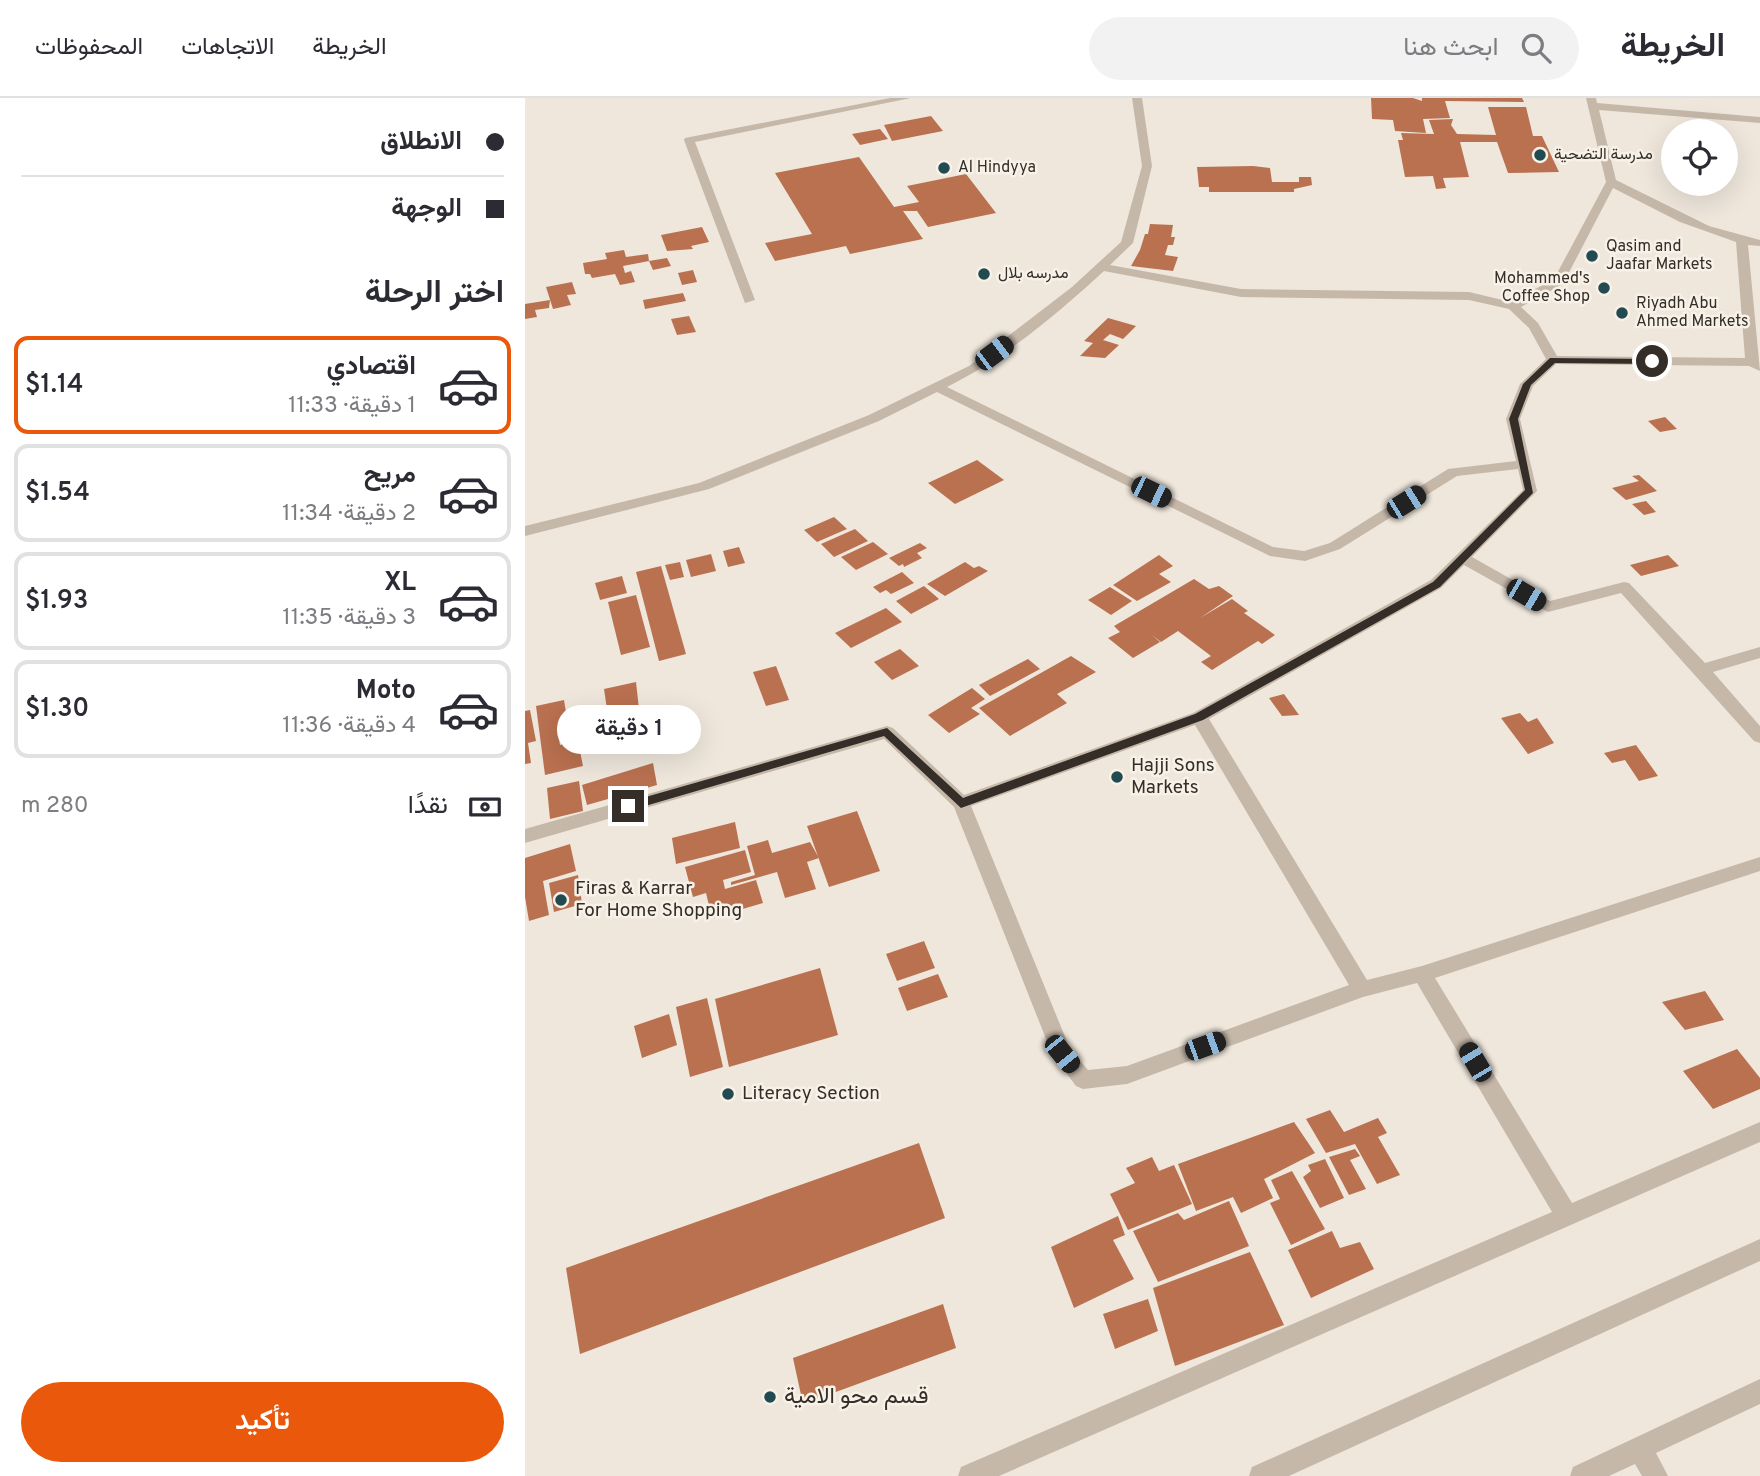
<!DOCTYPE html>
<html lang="ar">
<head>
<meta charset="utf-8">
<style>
	:root { --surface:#fff; --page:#f2f2f3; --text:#2b2b33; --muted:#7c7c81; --line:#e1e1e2; --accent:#ea580c }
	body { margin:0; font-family:Overpass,Vazirmatn,sans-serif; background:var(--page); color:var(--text); direction:rtl; height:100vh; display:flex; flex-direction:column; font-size:26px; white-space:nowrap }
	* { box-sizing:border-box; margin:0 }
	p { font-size:23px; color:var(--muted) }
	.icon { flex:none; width:38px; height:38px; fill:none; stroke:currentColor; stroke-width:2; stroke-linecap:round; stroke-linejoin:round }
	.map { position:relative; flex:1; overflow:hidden; direction:ltr }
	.side { display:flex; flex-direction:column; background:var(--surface); width:525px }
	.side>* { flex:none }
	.banner { display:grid; align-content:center; height:154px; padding:0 21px; background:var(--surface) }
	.fabs { position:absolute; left:1136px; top:21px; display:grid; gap:14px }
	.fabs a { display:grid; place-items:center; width:77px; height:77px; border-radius:50%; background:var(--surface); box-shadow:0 7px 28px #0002; font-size:35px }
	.end { position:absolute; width:32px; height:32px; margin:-16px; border:9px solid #342d28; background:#fff; box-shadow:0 0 0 4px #fff }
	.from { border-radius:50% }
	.bubble { position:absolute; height:49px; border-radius:24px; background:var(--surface); box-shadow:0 7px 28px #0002; font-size:23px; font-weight:600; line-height:49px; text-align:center; direction:rtl }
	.car { position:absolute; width:21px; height:42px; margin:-21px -10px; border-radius:9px; box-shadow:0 0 5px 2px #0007; background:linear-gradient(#222 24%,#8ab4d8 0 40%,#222 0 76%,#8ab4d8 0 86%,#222 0) }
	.banner b { display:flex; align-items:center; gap:24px; height:66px; font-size:26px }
	.banner b+b { border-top:2px solid var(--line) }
	.banner i { width:18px; height:18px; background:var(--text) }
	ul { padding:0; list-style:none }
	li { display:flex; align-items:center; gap:21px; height:98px; margin:0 14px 10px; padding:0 7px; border:4px solid var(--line); border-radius:14px }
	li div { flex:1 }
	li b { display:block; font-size:26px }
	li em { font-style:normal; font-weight:600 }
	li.on { border-color:var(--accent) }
	li>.icon { width:63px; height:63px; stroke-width:1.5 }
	h2 { padding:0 21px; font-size:32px; line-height:84px }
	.pay { display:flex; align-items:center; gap:18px; height:77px; padding:0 21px; font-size:26px }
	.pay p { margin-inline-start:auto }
	.primary-button { display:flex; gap:14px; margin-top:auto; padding:14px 21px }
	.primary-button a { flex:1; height:80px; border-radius:42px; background:var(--accent); color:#fff; font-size:28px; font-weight:600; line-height:80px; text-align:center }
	header { display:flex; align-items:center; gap:42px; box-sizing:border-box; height:98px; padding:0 35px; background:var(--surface); border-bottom:2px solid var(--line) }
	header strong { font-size:33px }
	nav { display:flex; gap:38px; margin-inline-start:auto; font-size:24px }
	.search { width:490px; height:63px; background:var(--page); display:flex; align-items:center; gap:18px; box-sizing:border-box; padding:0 24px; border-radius:38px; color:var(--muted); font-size:26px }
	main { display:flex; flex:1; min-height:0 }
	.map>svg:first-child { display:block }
	.building { fill:#b97150 }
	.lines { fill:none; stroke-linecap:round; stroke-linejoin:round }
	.street { fill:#c6b8a9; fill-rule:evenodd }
	.route { fill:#342d28 }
	.poi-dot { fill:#224a51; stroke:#f7f1e8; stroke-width:2.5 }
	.labels { text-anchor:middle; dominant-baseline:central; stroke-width:5; stroke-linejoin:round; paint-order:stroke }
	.far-poi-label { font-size:16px; fill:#342d28; stroke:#f7f1e8; text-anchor:start }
	.poi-label { font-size:19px; fill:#342d28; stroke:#f7f1e8; text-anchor:start }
	.near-poi-label { font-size:23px; fill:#342d28; stroke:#f7f1e8; text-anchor:start }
</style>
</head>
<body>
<header>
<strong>الخريطة</strong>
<div class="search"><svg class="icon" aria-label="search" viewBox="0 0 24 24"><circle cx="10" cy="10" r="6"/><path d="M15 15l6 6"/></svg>ابحث هنا</div>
<nav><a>الخريطة</a><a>الاتجاهات</a><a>المحفوظات</a></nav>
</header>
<main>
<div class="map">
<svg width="1235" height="1378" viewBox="0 0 1235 1378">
	<rect width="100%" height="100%" fill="#efe7dc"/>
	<g class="building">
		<path d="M846 0H888L897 3V0H997L999 4 920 3 925 20 898 21 901 35 870 33 868 22 847 21Z"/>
		<path d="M963 9H1001L1008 38H1017L1034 74 983 75 972 44H935L944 79 918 80 921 90 911 91 908 78 880 79 873 42H878L876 35 909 36 904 22 928 21 926 27 932 36 971 37Z"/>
		<path d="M406 18 418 33 367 43 359 27Z"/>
		<path d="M355 31 363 41 335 47 327 36Z"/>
		<path d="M334 59 369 109 394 104 382 88 441 76 471 115 403 129 392 113H378L398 141 325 156 321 148 250 163 240 145 287 136 250 75Z"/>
		<path d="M728 68 745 70 747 84H774V79H786L787 87 769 91V94H684V89H674L672 69Z"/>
		<path d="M625 126 648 127 646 139H650L648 147H643L640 157 653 159 648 173 606 168 615 152 620 136H623Z"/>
		<path d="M177 129 184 144 166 148 168 151 142 153 136 137Z"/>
		<path d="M99 152 101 159 123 156 124 163 98 168 100 175 106 173 110 184 95 187 90 176 67 180 65 176H60L58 165 82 161 80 155Z"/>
		<path d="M142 160 146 168 128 172 124 163Z"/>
		<path d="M168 172 172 184 157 187 153 175Z"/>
		<path d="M47 184 51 196 42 197 46 207 28 211 21 189Z"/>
		<path d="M158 195 161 203 120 211 118 202Z"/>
		<path d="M25 202 24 210 10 212 12 219 0 221V206Z"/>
		<path d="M164 218 171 234 152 237 146 221Z"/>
		<path d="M583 220 611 228 598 241 585 236 578 242 594 247 580 260 555 258 568 245 559 243Z"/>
		<path d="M1140 319 1152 331 1135 334 1123 323Z"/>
		<path d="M452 362 479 382 430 406 403 385Z"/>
		<path d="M1114 377 1132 393 1101 402 1087 390 1114 383 1107 378Z"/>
		<path d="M1121 403 1131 414 1119 417 1107 406Z"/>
		<path d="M309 419 322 431 292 444 279 432Z"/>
		<path d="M330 431 343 443 309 459 296 446Z"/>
		<path d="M348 444 363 456 331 472 316 459Z"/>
		<path d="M395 445 402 450 392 455 397 460 379 469 378 466 374 468 364 460Z"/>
		<path d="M214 449 220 465 203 469 198 453Z"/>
		<path d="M186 456 191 473 166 479 161 462Z"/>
		<path d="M634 457 648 468 634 476 646 484 612 503 588 487Z"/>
		<path d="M1143 457 1154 468 1116 478 1105 467Z"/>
		<path d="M155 464 159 479 145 482 140 467Z"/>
		<path d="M440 464 449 470 454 468 463 473 420 498 402 486Z"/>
		<path d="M136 468 161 556 134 563 111 474Z"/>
		<path d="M377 474 389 485 366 496 361 492 355 495 348 489Z"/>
		<path d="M97 478 102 495 75 502 70 485Z"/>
		<path d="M669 481 684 491 694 488 708 498 675 520 707 501 723 513 719 515 750 537 737 546 733 543 687 572 676 564 686 558 653 533 636 544 627 537 635 544 608 560 583 540 595 534 589 528Z"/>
		<path d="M399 488 414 501 386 516 371 503Z"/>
		<path d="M585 489 607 503 586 517 563 502Z"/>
		<path d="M111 497 125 549 96 557 83 504Z"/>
		<path d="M361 510 377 524 326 550 310 535Z"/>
		<path d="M375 551 394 568 367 582 349 564Z"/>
		<path d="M546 558 571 574 532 596 542 605 485 638 454 610Z"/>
		<path d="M503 561 515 571 465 598 454 587Z"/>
		<path d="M251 568 264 602 241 608 228 574Z"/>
		<path d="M111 584 114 611 83 618 79 591Z"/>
		<path d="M447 590 460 601 446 610 455 616 424 635 403 617Z"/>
		<path d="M759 596 774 617 757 618 744 600Z"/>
		<path d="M39 602 43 627 32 629 35 647 45 644 46 650 54 648 58 668 20 677 11 608Z"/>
		<path d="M5 612 11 643 3 645 6 665 0 666V613Z"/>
		<path d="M995 615 1003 624 1012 620 1029 645 1003 656 976 620Z"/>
		<path d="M1111 647 1133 678 1114 683 1100 662 1087 665 1079 655Z"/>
		<path d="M128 665 132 687 62 707 57 687Z"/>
		<path d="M54 683 58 713 25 721 22 690Z"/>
		<path d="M332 713 355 773 304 789 282 728Z"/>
		<path d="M210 724 215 750 151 766 147 740Z"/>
		<path d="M243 742 247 755 285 744 294 760 282 764 291 791 260 800 252 774 206 787V784L230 777 222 748Z"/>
		<path d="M45 746 51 773 18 783 24 817 4 823 0 799V760Z"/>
		<path d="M220 752 226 774 198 782 200 791 231 782 238 805 187 820 181 795 168 799 160 769Z"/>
		<path d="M53 777 57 806 29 814 24 785Z"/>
		<path d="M399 843 410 870 372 883 361 856Z"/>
		<path d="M295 870 313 937 204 969 190 901Z"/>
		<path d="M413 876 423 899 382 913 373 890Z"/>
		<path d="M1180 893 1199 922 1160 932 1137 904Z"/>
		<path d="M182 900 198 969 165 979 151 909Z"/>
		<path d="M144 916 152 947 117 960 109 928Z"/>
		<path d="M1212 951 1235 980V991L1188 1011 1158 973Z"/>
		<path d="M805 1012 819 1034 853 1020 862 1035 853 1039 875 1077 852 1086 830 1046 801 1055 781 1021Z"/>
		<path d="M769 1024 790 1055 739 1081 748 1100 716 1115 708 1099 671 1113 653 1066Z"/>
		<path d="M394 1045 420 1120 55 1256 41 1170Z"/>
		<path d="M830 1051 835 1058 825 1062 841 1091 824 1097 804 1059Z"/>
		<path d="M627 1059 634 1073 649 1067 667 1106 603 1132 585 1096 610 1085 601 1070Z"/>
		<path d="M800 1061 819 1100 795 1110 778 1079 786 1073 783 1067Z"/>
		<path d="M767 1073 800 1131 766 1147 745 1105 755 1101 746 1082Z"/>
		<path d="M704 1103 724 1148 633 1184 608 1133 653 1115 659 1122Z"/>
		<path d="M593 1118 600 1137 588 1142 609 1181 549 1210 526 1149Z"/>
		<path d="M807 1133 815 1150 835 1144 849 1171 786 1200 763 1152Z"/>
		<path d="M725 1154 759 1227 650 1268 628 1190Z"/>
		<path d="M623 1201 633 1233 590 1251 578 1216Z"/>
		<path d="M418 1206 431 1250 278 1306 268 1260Z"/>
	</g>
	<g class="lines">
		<g class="street">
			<path d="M365 0H386L170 44 230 202 220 205 159 42 160 40Z"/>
			<path d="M607 0H617L627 68 608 145 585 167 716 191 944 194 986 204 1029 181 1081 84 1061 0H1071L1072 5 1235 19V25L1074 12 1091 82 1184 128 1235 142V148L1223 147 1235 273 1224 268 1031 266 1008 288 995 321 1012 393 947 459 1025 503 1099 484 1104 485 1180 565 1235 549V560L1188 574 1235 628V645L1229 643 1096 495 1023 514 939 467 916 490 684 621 842 882 897 868 1235 759V773L910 880 1047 1105 1235 1024V1044L474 1378H433L436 1369 1027 1114 892 885 838 899 602 986 558 991 551 988 527 956 429 709 359 641 0 745V731L362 628 368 630 439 697 668 615 906 482 998 392 993 371 932 378 815 451 780 463 745 458 412 294 354 323 184 391 0 438V428L174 385 344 317 444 268 547 189 596 144 617 68ZM1088 90 1155 124 1211 144 1220 260 1032 258 1013 225 996 209 1038 186ZM579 173 716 199 944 202 984 211 1004 230 1021 261 995 286 981 321 991 363 923 371 805 445 779 453 748 449 422 289C479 261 532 216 579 173ZM670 627 824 887 602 968 563 972 545 951 446 708Z"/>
			<path d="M1235 1141V1163L764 1378H724L727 1369Z"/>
			<path d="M1235 1281V1306L1131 1355 1143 1378H1117L1110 1366 1084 1378H1045L1048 1369Z"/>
		</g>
	</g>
	<path class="route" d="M1025 260 1127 261 1131 263 1127 266 1030 265 1006 287 993 321 1008 395 915 489 678 622 436 710 359 638 103 713 97 708 103 704 362 630 438 700 670 616 908 484 1000 392 984 321 998 286Z"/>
	<g class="poi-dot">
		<circle cx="1015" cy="57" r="7"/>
		<circle cx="419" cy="70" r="7"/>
		<circle cx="1067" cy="158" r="7"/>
		<circle cx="459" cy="176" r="7"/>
		<circle cx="1079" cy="190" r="7"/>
		<circle cx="1097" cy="215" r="7"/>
		<circle cx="592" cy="679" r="7"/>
		<circle cx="36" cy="802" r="7"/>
		<circle cx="203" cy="996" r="7"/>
		<circle cx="245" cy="1299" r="7"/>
	</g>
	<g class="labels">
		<g class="far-poi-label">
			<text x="1029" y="57">مدرسة التضحية</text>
			<text x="433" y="70">Al Hindyya</text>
			<text x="1081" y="149">Qasim and<tspan x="1081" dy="18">Jaafar Markets</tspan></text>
			<text x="473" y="176">مدرسه بلال</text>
			<text x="1065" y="181" text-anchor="end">Mohammed's<tspan x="1065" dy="18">Coffee Shop</tspan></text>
			<text x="1111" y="206">Riyadh Abu<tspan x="1111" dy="18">Ahmed Markets</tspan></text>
		</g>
		<g class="poi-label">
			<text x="606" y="668">Hajji Sons<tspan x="606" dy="22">Markets</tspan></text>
			<text x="50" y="791">Firas &amp; Karrar<tspan x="50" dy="22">For Home Shopping</tspan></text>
			<text x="217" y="996">Literacy Section</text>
		</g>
		<g class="near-poi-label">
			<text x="259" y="1299">قسم محو الامية</text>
		</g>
	</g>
</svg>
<div class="fabs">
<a><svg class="icon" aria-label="locate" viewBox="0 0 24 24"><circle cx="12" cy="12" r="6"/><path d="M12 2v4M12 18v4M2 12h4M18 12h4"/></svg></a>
</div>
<i class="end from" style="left:1127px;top:263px"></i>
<i class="end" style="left:103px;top:708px"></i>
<div class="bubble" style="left:32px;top:607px;width:144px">1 دقيقة</div>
<i class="car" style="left:469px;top:255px;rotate:53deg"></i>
<i class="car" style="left:626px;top:394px;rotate:116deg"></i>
<i class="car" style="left:881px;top:404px;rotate:58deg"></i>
<i class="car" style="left:1001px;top:497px;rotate:120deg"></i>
<i class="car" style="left:680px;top:948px;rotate:70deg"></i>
<i class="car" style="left:537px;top:956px;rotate:141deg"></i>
<i class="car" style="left:950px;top:964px;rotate:329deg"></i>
</div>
<section class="side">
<div class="banner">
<b><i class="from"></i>الانطلاق</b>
<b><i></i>الوجهة</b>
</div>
<h2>اختر الرحلة</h2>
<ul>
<li class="on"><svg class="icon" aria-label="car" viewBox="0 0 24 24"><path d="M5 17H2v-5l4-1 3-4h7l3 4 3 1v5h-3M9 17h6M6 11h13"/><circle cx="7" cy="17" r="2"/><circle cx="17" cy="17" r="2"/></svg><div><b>اقتصادي</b><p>1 دقيقة · 11:33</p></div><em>$1.14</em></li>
<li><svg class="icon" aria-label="car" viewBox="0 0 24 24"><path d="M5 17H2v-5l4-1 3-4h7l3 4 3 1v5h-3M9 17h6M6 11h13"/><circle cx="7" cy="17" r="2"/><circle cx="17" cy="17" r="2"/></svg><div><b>مريح</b><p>2 دقيقة · 11:34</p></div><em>$1.54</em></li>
<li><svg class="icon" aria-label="car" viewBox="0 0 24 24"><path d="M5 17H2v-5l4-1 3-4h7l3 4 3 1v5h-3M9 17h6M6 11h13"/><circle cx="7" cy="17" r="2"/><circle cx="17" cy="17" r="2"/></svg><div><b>XL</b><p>3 دقيقة · 11:35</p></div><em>$1.93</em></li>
<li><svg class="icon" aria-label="car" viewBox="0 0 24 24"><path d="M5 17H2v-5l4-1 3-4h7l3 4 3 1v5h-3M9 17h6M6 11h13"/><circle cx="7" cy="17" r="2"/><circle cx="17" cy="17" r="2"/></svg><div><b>Moto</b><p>4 دقيقة · 11:36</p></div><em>$1.30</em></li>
</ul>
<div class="pay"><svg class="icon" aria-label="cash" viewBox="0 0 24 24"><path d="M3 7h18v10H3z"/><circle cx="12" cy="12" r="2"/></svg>نقدًا<p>280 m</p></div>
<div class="primary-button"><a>تأكيد</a></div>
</section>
</main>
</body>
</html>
